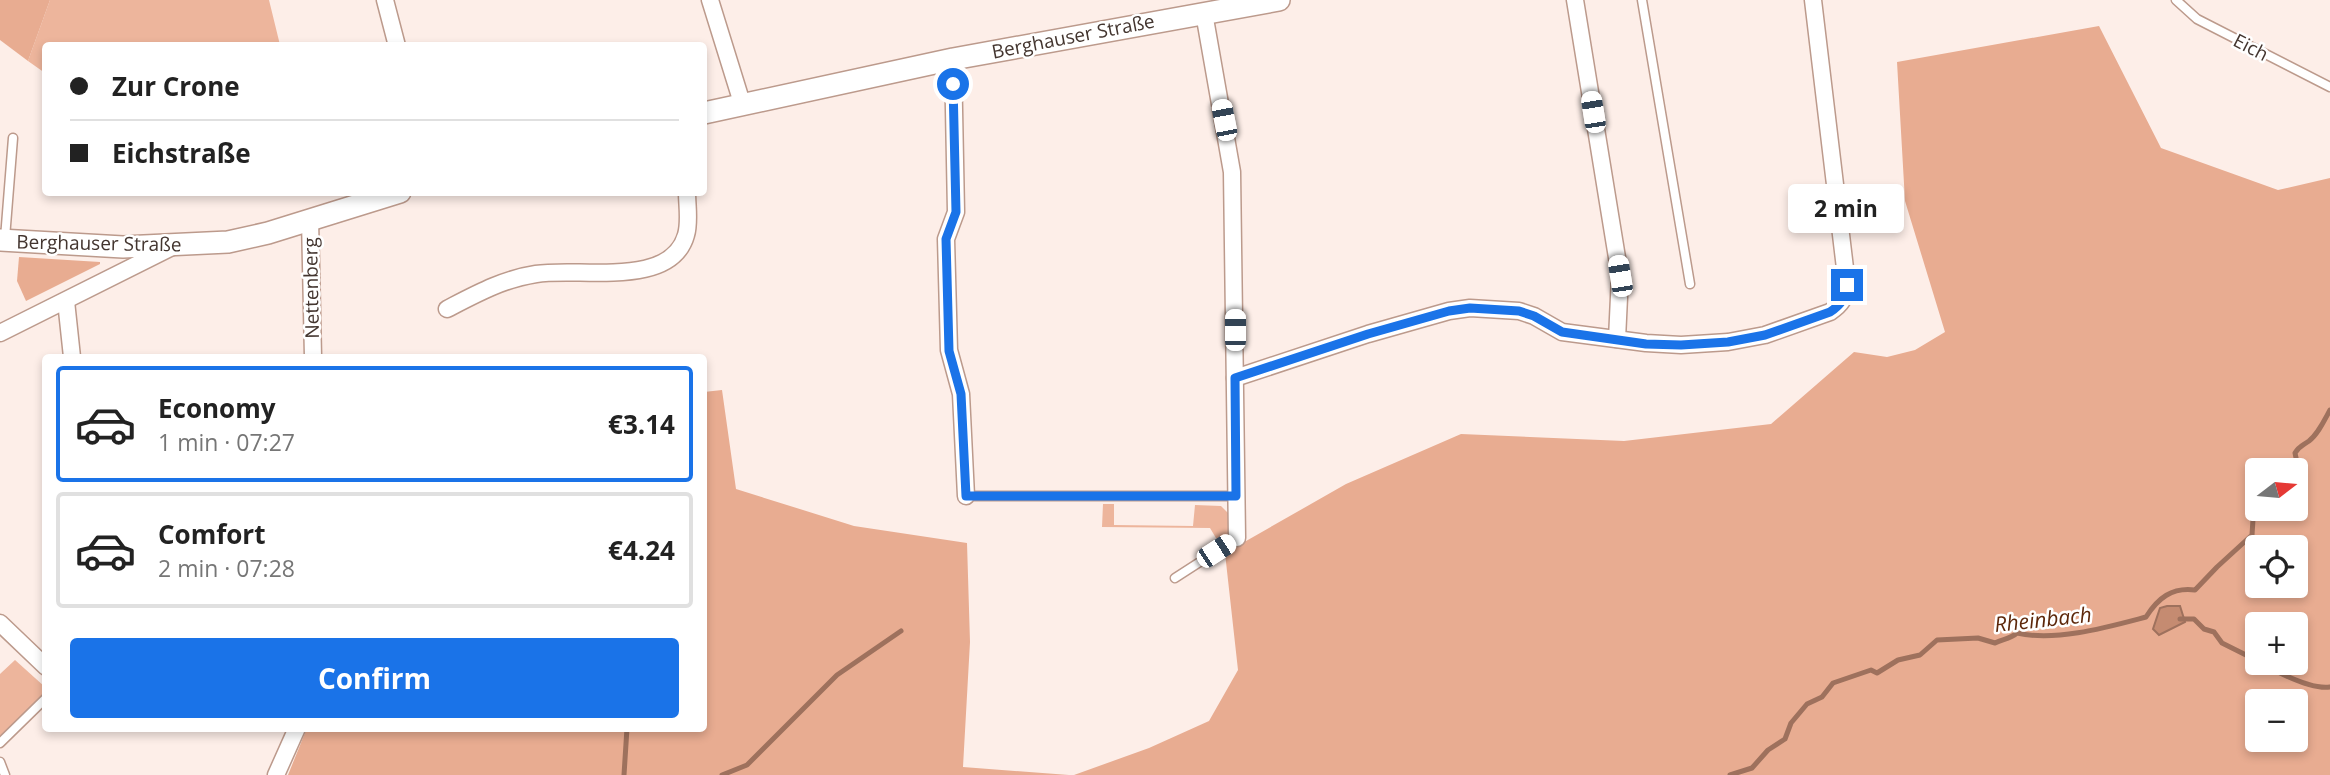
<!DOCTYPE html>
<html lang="en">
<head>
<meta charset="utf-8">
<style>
	:root { --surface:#fff; --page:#f6f6f6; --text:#222; --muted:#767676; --line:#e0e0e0; --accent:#1a73e8 }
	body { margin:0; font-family:"Open Sans",sans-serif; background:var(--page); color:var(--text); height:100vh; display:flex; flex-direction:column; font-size:26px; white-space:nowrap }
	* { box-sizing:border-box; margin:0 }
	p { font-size:23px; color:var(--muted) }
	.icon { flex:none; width:38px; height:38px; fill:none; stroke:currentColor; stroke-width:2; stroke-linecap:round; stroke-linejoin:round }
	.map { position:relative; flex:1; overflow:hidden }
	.panel { position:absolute; left:42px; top:354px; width:665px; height:378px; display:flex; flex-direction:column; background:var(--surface); border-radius:7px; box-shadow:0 4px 10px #0003 }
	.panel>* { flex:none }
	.guide { position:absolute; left:42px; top:42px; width:665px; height:154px; border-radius:7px; box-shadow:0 4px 10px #0003; display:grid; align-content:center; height:154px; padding:0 28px; background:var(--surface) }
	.needle { width:46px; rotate:74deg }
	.tools { position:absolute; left:2245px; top:458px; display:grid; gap:14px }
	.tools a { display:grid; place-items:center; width:63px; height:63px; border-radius:7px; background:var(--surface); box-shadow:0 4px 10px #0003; font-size:35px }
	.end { position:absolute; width:32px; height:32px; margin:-16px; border:9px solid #1a73e8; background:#fff; box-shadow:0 0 0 4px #fff }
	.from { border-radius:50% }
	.bubble { position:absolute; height:49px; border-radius:7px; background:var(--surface); box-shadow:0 4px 10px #0003; font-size:23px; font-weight:700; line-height:49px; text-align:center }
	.car { position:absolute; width:21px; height:42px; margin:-21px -10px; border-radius:9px; box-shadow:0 0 5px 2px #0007; background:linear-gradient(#fff 24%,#345 0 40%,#fff 0 76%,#345 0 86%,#fff 0) }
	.guide b { display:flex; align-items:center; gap:24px; height:66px; font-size:26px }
	.guide b+b { border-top:2px solid var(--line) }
	.guide i { width:18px; height:18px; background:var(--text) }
	ul { padding:12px 0 0; list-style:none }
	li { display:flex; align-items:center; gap:21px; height:116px; margin:0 14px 10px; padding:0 14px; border:4px solid var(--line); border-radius:7px }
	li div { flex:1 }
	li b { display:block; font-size:26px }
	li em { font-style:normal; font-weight:700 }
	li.active { border-color:var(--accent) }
	li>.icon { width:63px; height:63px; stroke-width:1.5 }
	.cta { display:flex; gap:14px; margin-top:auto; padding:14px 28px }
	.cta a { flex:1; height:80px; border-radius:7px; background:var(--accent); color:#fff; font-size:28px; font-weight:700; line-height:80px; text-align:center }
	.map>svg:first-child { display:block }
	.green { fill:#edb59c }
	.forest { fill:#e8ac91; fill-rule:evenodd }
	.water { fill:#c58b71; stroke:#9e715d; stroke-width:2 }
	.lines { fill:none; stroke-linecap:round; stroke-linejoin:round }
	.stream { stroke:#9e715d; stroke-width:5 }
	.service-casing { stroke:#bc9a8c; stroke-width:11 }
	.minor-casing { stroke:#bc9a8c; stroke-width:19 }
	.tertiary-casing { stroke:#bc9a8c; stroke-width:24 }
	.service { stroke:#fff; stroke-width:8 }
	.minor { stroke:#fff; stroke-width:16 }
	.tertiary { stroke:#fff; stroke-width:21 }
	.route { stroke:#1a73e8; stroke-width:9 }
	.labels { text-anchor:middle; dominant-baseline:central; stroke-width:5; stroke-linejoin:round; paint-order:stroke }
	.street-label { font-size:19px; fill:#43352f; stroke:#fff }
	.water-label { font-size:21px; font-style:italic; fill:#5d270a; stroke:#fff }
</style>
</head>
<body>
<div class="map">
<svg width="2330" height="775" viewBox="0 0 2330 775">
	<rect width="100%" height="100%" fill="#fdeee8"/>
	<g class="green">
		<path d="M50 0H269L280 45 46 46 45 73 28 61Z"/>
		<path d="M1103 504H1114V525L1193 526 1195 505 1221 506 1231 516V527L1225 553 1210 528 1102 527Z"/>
		<path d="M15 660 45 687V692L0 738V674Z"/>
	</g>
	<g class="forest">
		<path d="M0 0H50L28 61 0 40Z"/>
		<path d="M2099 26 2161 148 2278 190 2330 178V775H1074L1149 748 1209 721 1238 670 1225 553 1346 484 1461 434 1624 441 1771 424 1854 352 1887 357 1915 350 1945 332 1905 201 1897 62ZM2258 471H2296V509H2258ZM2258 548H2296V586H2258ZM2258 625H2296V663H2258ZM2258 702H2296V740H2258Z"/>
		<path d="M19 257 100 262V264L26 301 17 281Z"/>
		<path d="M722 390 736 489 854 526 967 543 970 642 963 767 1069 775H288L307 728H704V392Z"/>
	</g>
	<path class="water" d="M2167 606H2180L2185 622 2159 635 2153 629 2160 608Z"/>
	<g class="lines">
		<g class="stream">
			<path d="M2296 480 2299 472 2295 453C2299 446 2302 446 2309 441 2318 434 2324 421 2330 410"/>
			<path d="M2180 619H2194L2204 629 2214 632 2222 643 2258 661"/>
			<path d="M2261 663C2279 673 2311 690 2330 687"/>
			<path d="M624 775 627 728"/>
			<path d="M722 775 747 765 837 675 901 631"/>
			<path d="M1730 775 1752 768 1768 750 1785 739 1791 723 1807 704 1822 697 1833 683 1871 670 1877 673 1898 660 1920 655 1937 640 1978 638 1995 643C2003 639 2010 639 2017 633 2056 642 2108 627 2146 617 2158 598 2172 587 2195 590L2217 567 2252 535 2253 519 2272 509"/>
		</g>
		<g class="service-casing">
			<g id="service">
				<path d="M1642 0 1690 284"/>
				<path d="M2176 0 2197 19 2330 87"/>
				<path d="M5 238 13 138"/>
				<path d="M966 496H1236"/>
				<path d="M1175 578 1237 538"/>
				<path d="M0 743 46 698"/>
				<path d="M0 762 5 775"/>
			</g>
		</g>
		<g class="minor-casing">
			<g id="minor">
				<path d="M385 0 397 46"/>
				<path d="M710 0 742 103"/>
				<path d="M1575 0 1620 276 1617 339"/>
				<path d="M1204 13 1232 172 1237 538"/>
				<path d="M953 59 956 212 946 239 949 350 961 394 966 496"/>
				<path d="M310 219 313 357"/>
				<path d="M66 301 72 357"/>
				<path d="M447 309C476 294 503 279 536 274 579 267 671 289 686 235 690 222 687 206 687 192"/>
				<path d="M0 333 174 246"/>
				<path d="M1235 378 1368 334 1449 311 1470 308 1519 311 1534 316 1562 332 1646 343 1681 345 1728 342 1765 335 1830 312C1842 304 1845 298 1847 285L1813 0"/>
				<path d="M0 623 46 667"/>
				<path d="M276 775 297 728"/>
			</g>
		</g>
		<g class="tertiary-casing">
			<g id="tertiary">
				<path d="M704 113 953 59 1279 0"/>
				<path d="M0 240 123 247 228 242 268 233 400 192"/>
			</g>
		</g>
		<use href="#service" class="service"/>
		<use href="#minor" class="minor"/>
		<use href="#tertiary" class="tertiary"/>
	</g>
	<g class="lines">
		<path class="route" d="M953 84 956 212 946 239 949 351 961 394 966 496H1236L1235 378 1368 334 1449 311 1470 308 1519 311 1534 316 1562 332 1646 344 1681 345 1728 342 1765 335 1830 312C1842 304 1845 298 1847 285"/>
	</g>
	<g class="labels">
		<g class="street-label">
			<text transform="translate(1073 36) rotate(-11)">Berghauser Straße</text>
			<text transform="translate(2251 47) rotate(27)">Eich</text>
			<text transform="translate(99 243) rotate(1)">Berghauser Straße</text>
			<text transform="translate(311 288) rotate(-91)">Nettenberg</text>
		</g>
		<g class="water-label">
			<text transform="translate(2043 619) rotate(-6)">Rheinbach</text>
		</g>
	</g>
</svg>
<div class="tools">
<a><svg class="needle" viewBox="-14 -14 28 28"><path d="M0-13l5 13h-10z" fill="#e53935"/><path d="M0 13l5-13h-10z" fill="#767676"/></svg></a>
<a><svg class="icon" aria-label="locate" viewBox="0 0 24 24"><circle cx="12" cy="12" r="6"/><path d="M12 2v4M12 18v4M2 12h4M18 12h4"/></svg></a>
<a>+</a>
<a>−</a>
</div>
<i class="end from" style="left:953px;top:84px"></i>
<i class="end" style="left:1847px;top:285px"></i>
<div class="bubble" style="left:1788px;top:184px;width:116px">2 min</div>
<i class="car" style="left:1593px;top:112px;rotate:351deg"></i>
<i class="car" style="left:1224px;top:120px;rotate:349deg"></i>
<i class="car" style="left:1620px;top:276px;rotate:351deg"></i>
<i class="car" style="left:1235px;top:330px;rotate:0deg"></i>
<i class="car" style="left:1216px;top:551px;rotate:57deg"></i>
<div class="guide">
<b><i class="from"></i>Zur Crone</b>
<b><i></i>Eichstraße</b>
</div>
<section class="panel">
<ul>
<li class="active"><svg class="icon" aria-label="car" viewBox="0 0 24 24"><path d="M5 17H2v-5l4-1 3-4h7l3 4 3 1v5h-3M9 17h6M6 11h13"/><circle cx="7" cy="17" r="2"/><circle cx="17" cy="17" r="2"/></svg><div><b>Economy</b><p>1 min · 07:27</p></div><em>€3.14</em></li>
<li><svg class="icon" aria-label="car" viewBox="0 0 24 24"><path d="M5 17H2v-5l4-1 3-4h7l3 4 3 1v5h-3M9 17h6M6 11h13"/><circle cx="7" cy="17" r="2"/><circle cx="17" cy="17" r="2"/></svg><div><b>Comfort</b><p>2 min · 07:28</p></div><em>€4.24</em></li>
</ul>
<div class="cta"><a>Confirm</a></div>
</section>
</div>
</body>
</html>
